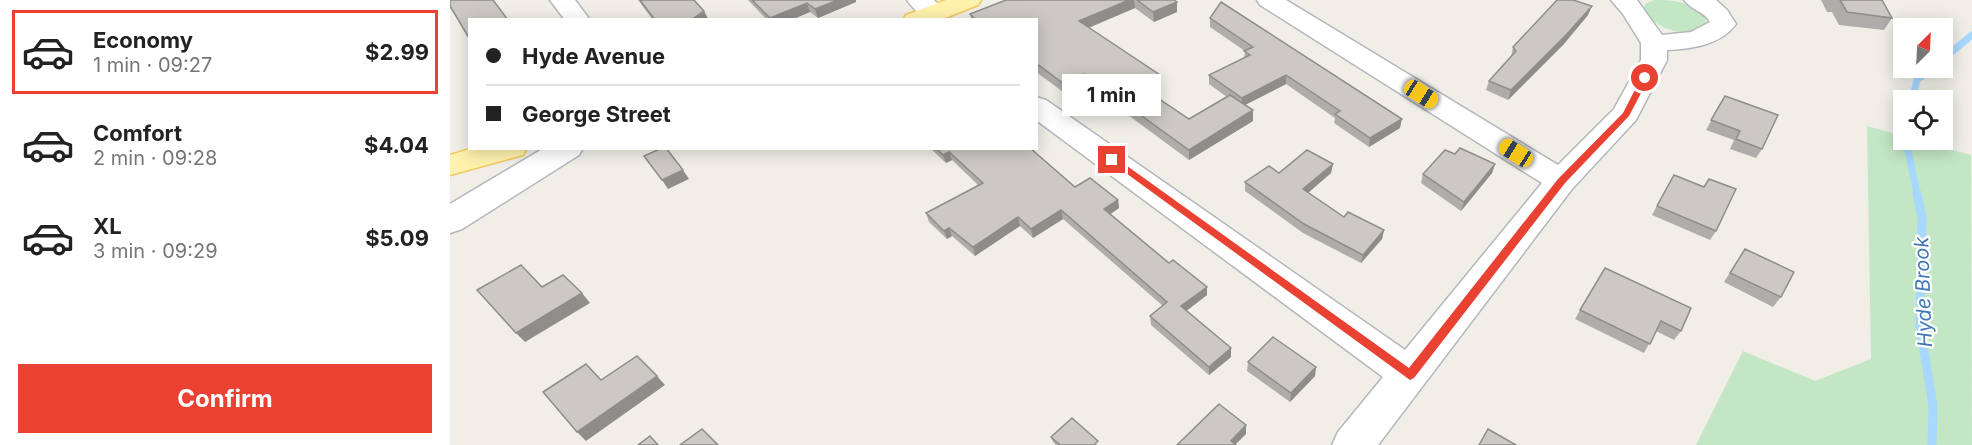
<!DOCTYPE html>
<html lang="en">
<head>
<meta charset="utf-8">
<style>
	:root { --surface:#fff; --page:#f6f6f6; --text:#222; --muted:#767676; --line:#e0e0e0; --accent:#ea4232 }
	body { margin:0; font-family:Inter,sans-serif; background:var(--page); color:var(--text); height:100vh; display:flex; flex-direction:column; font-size:22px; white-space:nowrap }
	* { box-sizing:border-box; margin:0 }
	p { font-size:20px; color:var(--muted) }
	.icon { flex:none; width:33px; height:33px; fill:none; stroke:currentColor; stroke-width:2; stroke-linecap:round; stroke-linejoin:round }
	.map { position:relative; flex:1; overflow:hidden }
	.drawer { display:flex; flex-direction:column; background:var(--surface); width:450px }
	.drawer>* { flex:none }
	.hud { position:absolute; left:18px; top:18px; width:570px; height:132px; border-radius:0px; box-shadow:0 3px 15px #0003; display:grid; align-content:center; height:132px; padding:0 18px; background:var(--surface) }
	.needle { width:39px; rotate:24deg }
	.controls { position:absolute; left:1443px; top:18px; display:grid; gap:12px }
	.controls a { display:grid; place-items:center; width:60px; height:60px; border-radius:0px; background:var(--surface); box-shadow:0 3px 15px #0003; font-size:30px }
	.end { position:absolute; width:27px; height:27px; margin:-14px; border:8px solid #ea4232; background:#fff; box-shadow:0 0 0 3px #fff }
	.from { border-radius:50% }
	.bubble { position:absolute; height:42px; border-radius:0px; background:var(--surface); box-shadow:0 3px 15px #0003; font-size:20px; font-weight:700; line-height:42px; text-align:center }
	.car { position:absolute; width:18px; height:36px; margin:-18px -9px; border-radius:8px; box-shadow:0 0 4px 2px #0007; background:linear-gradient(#f5c518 24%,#345 0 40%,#f5c518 0 76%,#345 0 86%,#f5c518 0) }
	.hud b { display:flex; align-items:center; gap:21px; height:57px; font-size:22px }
	.hud b+b { border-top:2px solid var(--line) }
	.hud i { width:15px; height:15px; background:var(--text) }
	ul { padding:10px 0 0; list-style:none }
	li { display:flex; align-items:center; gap:18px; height:84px; margin:0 12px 9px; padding:0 6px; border:3px solid transparent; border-radius:0px }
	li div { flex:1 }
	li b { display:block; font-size:22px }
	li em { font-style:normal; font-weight:700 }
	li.selected { border-color:var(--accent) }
	li>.icon { width:54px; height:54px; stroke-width:1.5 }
	.primary-button { display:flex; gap:12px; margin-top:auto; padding:12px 18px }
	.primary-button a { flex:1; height:69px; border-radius:0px; background:var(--accent); color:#fff; font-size:24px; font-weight:700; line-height:69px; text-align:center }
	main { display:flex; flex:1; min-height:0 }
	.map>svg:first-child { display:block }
	.green { fill:#c3e7c4 }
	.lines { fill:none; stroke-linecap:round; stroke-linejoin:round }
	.stream-far1 { stroke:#a8d8ff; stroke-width:7 }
	.stream { stroke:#a8d8ff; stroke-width:9 }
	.minor-casing { stroke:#b4b7bb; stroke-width:3 }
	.major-casing { stroke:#f2ca5d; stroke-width:3 }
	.minor { fill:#fff; fill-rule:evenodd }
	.major { fill:#fff2ad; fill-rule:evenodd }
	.wall { fill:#afada9 }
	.shaded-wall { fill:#8f8d89 }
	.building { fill:#ccc9c4; stroke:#8f8d89; stroke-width:1.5 }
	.route { fill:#ea4232 }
	.labels { text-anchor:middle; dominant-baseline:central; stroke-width:4.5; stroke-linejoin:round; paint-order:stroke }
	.water-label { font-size:20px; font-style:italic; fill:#4278b3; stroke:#fff }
</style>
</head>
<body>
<main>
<section class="drawer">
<ul>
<li class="selected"><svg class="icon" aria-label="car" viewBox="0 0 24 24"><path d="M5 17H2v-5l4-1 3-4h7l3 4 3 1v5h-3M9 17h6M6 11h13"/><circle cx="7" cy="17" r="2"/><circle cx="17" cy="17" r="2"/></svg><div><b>Economy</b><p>1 min · 09:27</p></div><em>$2.99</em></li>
<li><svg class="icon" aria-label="car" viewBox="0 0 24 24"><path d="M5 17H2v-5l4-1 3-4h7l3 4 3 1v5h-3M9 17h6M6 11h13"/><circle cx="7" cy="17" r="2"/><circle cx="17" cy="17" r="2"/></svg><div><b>Comfort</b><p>2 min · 09:28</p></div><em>$4.04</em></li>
<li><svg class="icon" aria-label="car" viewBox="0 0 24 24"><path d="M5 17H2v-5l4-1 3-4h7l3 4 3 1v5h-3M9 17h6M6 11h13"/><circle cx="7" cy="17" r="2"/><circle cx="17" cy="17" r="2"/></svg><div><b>XL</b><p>3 min · 09:29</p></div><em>$5.09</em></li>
</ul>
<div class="primary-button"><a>Confirm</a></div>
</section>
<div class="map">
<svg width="1522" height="445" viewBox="0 0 1522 445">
	<rect width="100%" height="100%" fill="#f0eee7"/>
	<g class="green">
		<path d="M1204 0C1223 0 1240 1 1254 16L1256 23C1238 42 1205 28 1193 10L1195 4Z"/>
		<path d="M1417 126 1453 136 1454 140H1466L1521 155 1522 445H1246L1293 351 1365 381 1421 359Z"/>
	</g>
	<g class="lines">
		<g class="stream-far1">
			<path d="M1492 60 1522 35"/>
			<path d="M1462 100 1467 80 1483 68"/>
			<path d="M1456 140 1467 194"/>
		</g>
		<path class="stream" d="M1467 193 1472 218 1470 326 1483 406 1482 445"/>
		<g class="minor-casing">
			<g id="minor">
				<path d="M100 0H125L140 20H115Z"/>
				<path d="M457 0H484L496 13 493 18C477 22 466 13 457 0Z"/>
				<path d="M807 0H836L1108 165 1164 109 1191 60V43L1173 14 1161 0H1187L1212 35 1241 32 1260 22C1254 11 1241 10 1234 0H1266L1277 10 1286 24C1271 45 1241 49 1217 50V60L1186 120 1122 189 928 445H882L888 432 933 377 586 120V97L596 100 955 350 1092 183 810 5Z"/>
				<path d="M94 148H133L129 155 12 229 0 233V204Z"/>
			</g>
		</g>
		<g class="major-casing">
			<g id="major">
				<path d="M496 0H531L528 5 490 20H453L456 15Z"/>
				<path d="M23 148H77L73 155 0 175V155Z"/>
			</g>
		</g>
		<use href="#minor" class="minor"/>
		<use href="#major" class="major"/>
	</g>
	<g class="wall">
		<path d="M188 0H244L254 11 258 19 257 20H203Z"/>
		<path d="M298 0H406V2L368 18 360 12 341 20H317Z"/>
		<path d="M556 0H724L727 2V12L704 22 685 8 639 28 710 75 711 85 699 92 739 119 777 97 759 84V75L794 58 795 51 760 27V18L950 128 919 147 884 123 885 118 836 84 795 105 803 110V121L739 160 636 84 616 94 586 72V20H521L520 14Z"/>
		<path d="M1371 0H1432L1442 18 1434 30 1389 25 1382 12H1377Z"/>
		<path d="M1138 15 1113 45 1058 100 1036 90 1039 81 1061 57 1063 47Z"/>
		<path d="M1275 96 1312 149 1306 158 1280 149 1284 140 1256 130Z"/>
		<path d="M480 148H580L625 187 668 200 669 208 660 214 757 295 736 311 781 348V357L759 375 701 325 700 316 713 306 613 219 583 238 570 226 525 256 502 236 497 239 479 222 476 213 528 185 502 160 496 163Z"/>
		<path d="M1005 154 1045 164 1042 173 1011 211 971 183 973 174Z"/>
		<path d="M883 164 881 173 858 193 894 217 934 230 932 239 911 263 853 233 795 191V182Z"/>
		<path d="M1224 175 1254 187 1259 179 1266 231 1260 240 1202 215Z"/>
		<path d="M1295 249 1331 297 1323 307 1274 282Z"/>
		<path d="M1241 308 1231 331 1224 340 1206 331 1194 353 1125 319 1130 310Z"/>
		<path d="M798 362 866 367 865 376 840 402 797 371Z"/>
		<path d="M601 437 649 445H606L603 442Z"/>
	</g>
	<g class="shaded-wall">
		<path d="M388 0H406V2L368 18 365 9Z"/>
		<path d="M679 0H684L685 8 630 31 629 21Z"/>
		<path d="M727 2V12L704 22 703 12Z"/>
		<path d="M357 3 360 12 341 20H321L320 18Z"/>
		<path d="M1142 6 1138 15 1113 45 1058 100 1061 90Z"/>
		<path d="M254 11 258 19 257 20H241Z"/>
		<path d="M634 74 636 84 616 94 614 84Z"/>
		<path d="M710 75 711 85 691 96 690 86Z"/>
		<path d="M836 75V84L791 107 792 98Z"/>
		<path d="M803 110V121L739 160V150Z"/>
		<path d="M952 119 950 128 919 147 920 138Z"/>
		<path d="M499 152 502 160 496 163 493 155Z"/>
		<path d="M883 164 881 173 852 198 853 189Z"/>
		<path d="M1045 164 1042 173 1011 211 1014 202Z"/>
		<path d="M233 170 239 179 218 189 212 180Z"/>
		<path d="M668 200 669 208 655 218 654 209Z"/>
		<path d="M611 210 613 219 583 238 581 229Z"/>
		<path d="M568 217 570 226 525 256 523 247Z"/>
		<path d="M499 228 502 236 497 239 494 231Z"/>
		<path d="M934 230 932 239 911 263 913 255Z"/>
		<path d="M757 287V295L731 315V306Z"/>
		<path d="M132 293 140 303 75 342 66 333Z"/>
		<path d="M781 348V357L759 375V367Z"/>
		<path d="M866 367 865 376 840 402 841 393Z"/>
		<path d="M207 376 215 385 136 441 127 432Z"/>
		<path d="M796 425V434L785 445 781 441Z"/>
	</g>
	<g class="building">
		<path d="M0 0H43L58 20H20L19 38 0 6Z"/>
		<path d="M190 0H244L254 11 241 20H205Z"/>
		<path d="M302 0H388L365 9 357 3 320 18Z"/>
		<path d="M556 0H679L629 21 710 75 690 86 739 119 780 95 803 110 739 150 634 74 614 84 586 63V20H526L520 14Z"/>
		<path d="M687 0H724L727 2 703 12Z"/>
		<path d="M1107 0H1123L1142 6 1116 35 1061 90 1039 81 1066 51 1063 47Z"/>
		<path d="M1390 0H1432L1442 18 1397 12Z"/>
		<path d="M771 2 952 119 920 138 885 114 890 111 836 75 792 98 759 75 800 55 794 51 803 47 760 18Z"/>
		<path d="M1275 96 1328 115 1312 149 1286 139 1290 131 1261 120Z"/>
		<path d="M212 148H216L233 170 212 180 194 156Z"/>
		<path d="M486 148H580L625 187 640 178 668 200 654 209 719 263 723 260 757 287 731 306 781 348 759 367 700 316 717 302 611 210 581 229 568 217 523 247 499 228 494 231 476 213 533 183 499 152 493 155Z"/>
		<path d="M1010 148 1045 164 1014 202 973 174 995 150 1005 154Z"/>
		<path d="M857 150 883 164 853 189 894 217 898 212 934 230 913 255 854 224 795 182 819 166 829 173Z"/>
		<path d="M1224 175 1254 187 1259 179 1286 189 1266 231 1207 206Z"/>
		<path d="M1295 249 1344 272 1331 297 1280 273Z"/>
		<path d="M71 265 92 287 113 275 132 293 66 333 27 290Z"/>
		<path d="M1155 268 1241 308 1231 331 1211 321 1200 344 1130 310Z"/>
		<path d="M823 337 866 367 841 393 798 362Z"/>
		<path d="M187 356 207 376 127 432 93 392 136 364 151 380Z"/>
		<path d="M769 404 796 425 781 441 786 445H727Z"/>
		<path d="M622 418 648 441 644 445H610L601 437Z"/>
		<path d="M252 429 268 445H230Z"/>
		<path d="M1038 429 1066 445H1029Z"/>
		<path d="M200 436 208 445H188Z"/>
	</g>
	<path class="route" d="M1195 76 1199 78 1179 116 1115 183 964 378 960 380 658 160 666 158 959 368 1108 179 1173 113 1191 78Z"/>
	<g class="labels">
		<g class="water-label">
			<text transform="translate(1473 292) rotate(-92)">Hyde Brook</text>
		</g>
	</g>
</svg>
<div class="controls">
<a><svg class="needle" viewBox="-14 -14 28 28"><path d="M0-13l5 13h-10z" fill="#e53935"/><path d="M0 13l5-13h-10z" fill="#767676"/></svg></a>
<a><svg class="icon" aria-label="locate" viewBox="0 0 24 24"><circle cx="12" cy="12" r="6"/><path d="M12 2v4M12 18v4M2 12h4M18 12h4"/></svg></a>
</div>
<i class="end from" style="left:1195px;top:78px"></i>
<i class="end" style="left:662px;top:160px"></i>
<div class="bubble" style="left:612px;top:74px;width:99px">1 min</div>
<i class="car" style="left:971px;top:94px;rotate:122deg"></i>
<i class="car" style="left:1066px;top:153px;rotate:302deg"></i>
<div class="hud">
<b><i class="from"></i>Hyde Avenue</b>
<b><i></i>George Street</b>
</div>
</div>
</main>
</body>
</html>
